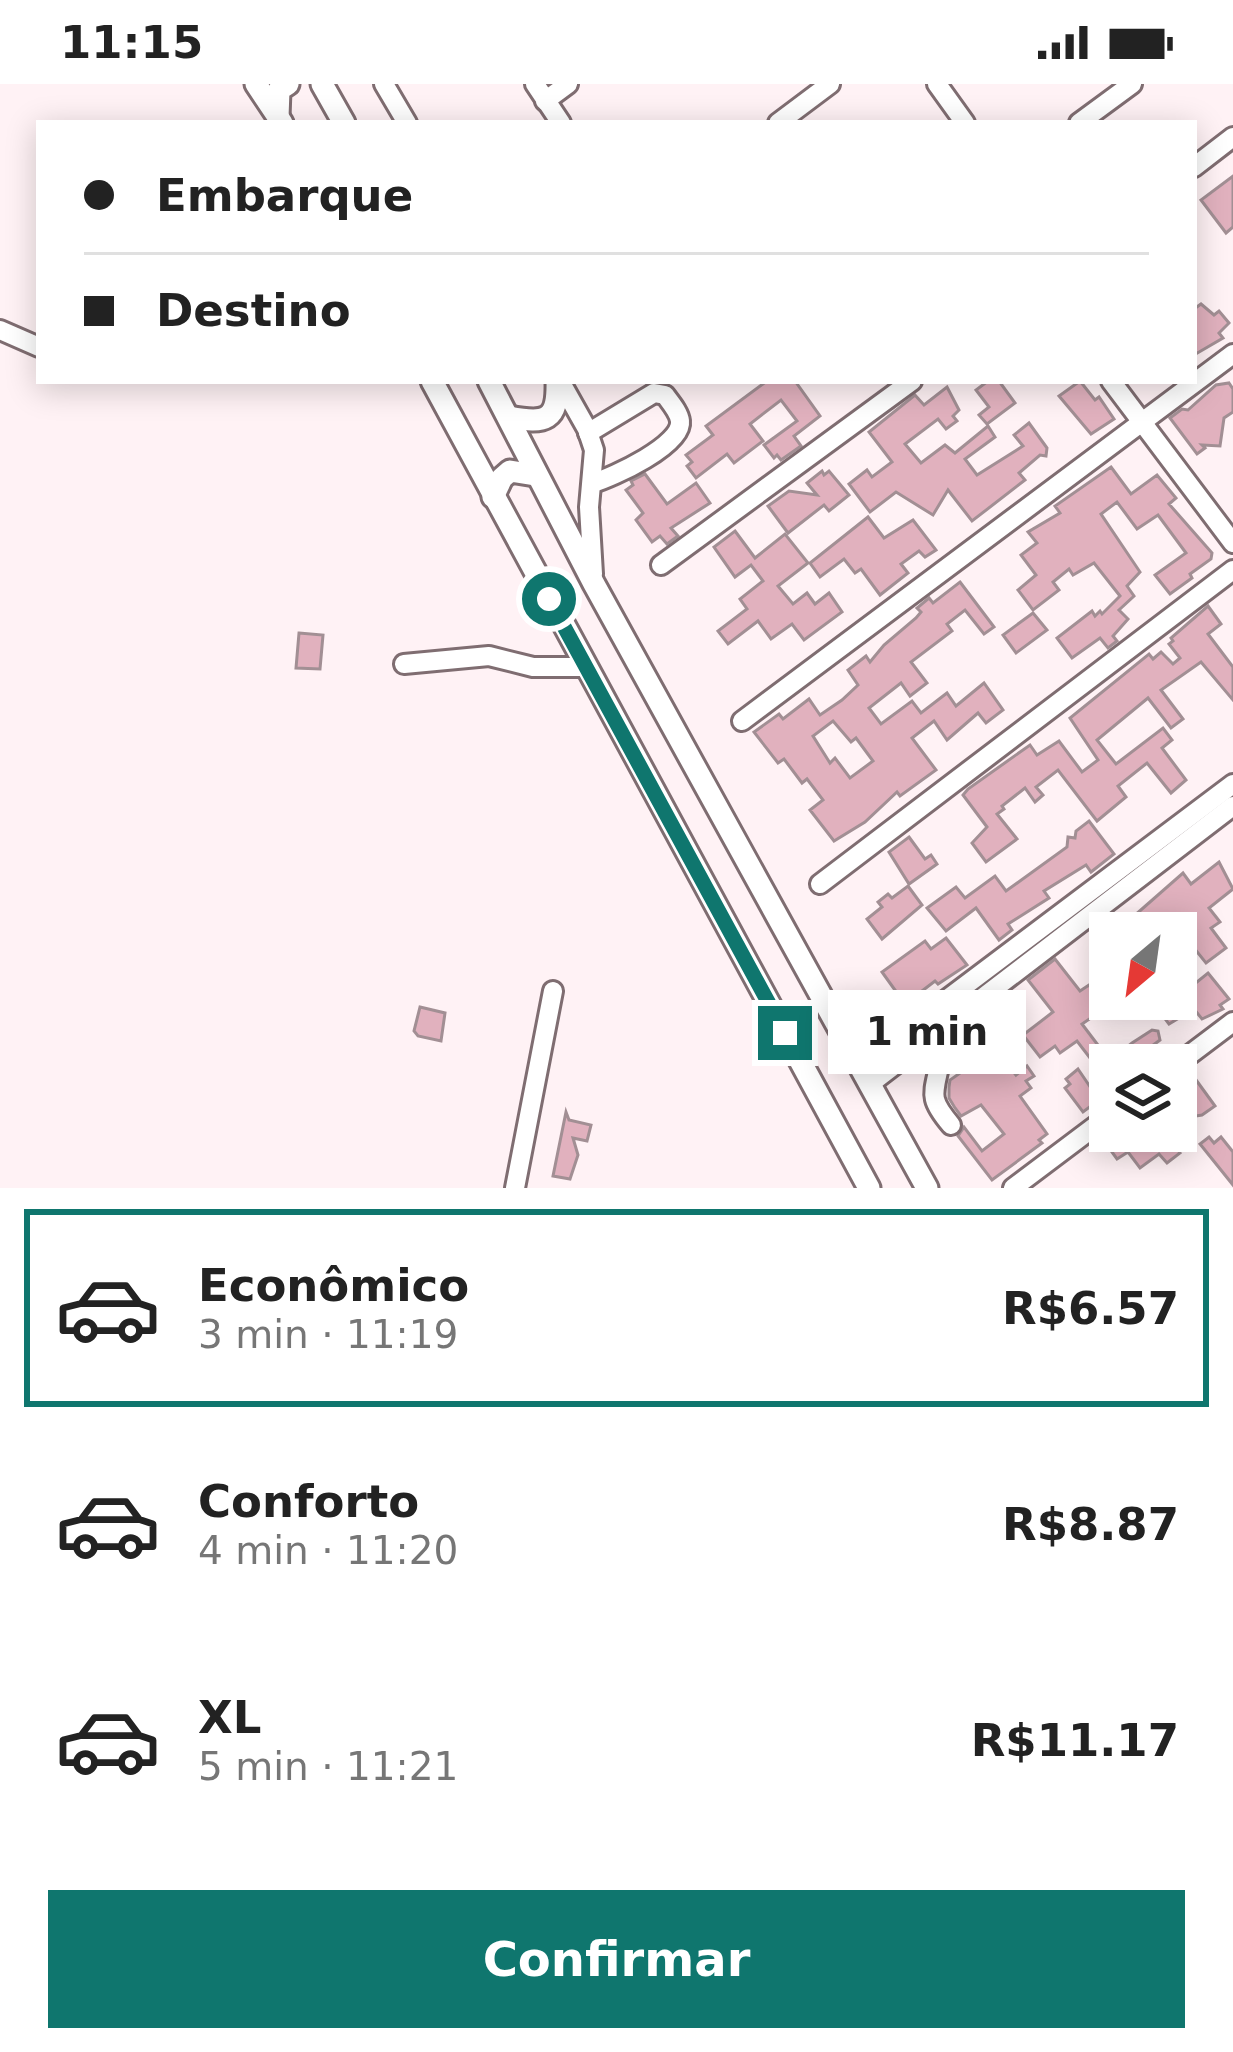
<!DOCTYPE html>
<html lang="pt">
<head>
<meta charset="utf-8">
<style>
	:root { --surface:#fff; --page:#f6f6f6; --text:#222; --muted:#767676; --line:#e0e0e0; --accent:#0f766e }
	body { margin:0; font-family:"DejaVu Sans",sans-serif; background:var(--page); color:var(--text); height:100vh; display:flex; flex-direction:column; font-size:45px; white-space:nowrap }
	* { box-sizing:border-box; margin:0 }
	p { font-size:39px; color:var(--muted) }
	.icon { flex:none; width:66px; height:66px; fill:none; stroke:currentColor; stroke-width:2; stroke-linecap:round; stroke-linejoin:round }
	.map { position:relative; height:1104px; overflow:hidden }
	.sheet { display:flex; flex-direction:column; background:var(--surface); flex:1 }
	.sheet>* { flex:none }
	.hud { position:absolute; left:36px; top:36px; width:1161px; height:264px; border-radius:0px; box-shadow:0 6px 30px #0003; display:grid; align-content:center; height:264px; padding:0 48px; background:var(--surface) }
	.needle { width:78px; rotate:209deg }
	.tools { position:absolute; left:1089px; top:828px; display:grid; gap:24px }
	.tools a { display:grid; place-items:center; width:108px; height:108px; border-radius:0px; background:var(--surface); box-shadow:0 6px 30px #0003; font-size:60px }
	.end { position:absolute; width:54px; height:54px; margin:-27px; border:15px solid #0f766e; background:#fff; box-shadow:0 0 0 6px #fff }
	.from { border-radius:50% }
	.bubble { position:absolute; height:84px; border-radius:0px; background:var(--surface); box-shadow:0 6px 30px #0003; font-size:39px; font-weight:800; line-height:84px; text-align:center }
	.hud b { display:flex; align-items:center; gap:42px; height:114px; font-size:45px }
	.hud b+b { border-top:3px solid var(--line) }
	.hud i { width:30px; height:30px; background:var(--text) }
	ul { padding:21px 0 0; list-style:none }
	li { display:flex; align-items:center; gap:36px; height:198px; margin:0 24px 18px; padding:0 24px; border:6px solid transparent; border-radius:0px }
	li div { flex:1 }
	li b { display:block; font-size:45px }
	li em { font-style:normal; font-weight:800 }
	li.selected { border-color:var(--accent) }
	li>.icon { width:108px; height:108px; stroke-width:1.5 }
	.action { display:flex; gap:24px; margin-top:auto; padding:24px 48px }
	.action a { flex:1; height:138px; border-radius:0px; background:var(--accent); color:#fff; font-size:48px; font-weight:800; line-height:138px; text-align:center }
	.status { display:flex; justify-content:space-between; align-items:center; height:84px; padding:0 60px; background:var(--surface); direction:ltr }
	.status svg { height:33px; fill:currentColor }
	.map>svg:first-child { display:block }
	.building { fill:#e1b1be; stroke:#a28f94; stroke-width:3; fill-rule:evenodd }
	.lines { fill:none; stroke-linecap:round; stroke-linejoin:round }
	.minor-casing { stroke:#7f6d71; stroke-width:24 }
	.major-casing { stroke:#7f6d71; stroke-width:27 }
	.minor { stroke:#fff; stroke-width:18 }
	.major { stroke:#fff; stroke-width:21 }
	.route { stroke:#0f766e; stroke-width:15 }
</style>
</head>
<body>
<div class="status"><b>11:15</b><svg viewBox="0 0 49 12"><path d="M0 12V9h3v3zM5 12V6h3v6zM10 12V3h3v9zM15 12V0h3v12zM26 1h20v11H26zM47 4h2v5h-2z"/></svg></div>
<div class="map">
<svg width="1233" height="1104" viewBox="0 0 1233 1104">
	<rect width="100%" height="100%" fill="#fff2f5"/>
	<g class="building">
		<path d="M1233 92V143L1226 149 1201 116Z"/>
		<path d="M1201 220 1214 231 1219 227 1229 239 1219 249 1223 254 1194 271V225Z"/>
		<path d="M767 297H795L820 332 794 352 801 362 781 376 777 371 774 374 764 361 797 337 781 316 750 340 763 357 734 379 727 370 696 394 687 382 692 378 686 371 713 351 706 342Z"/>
		<path d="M988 297H999L1015 319 987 340 979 331 989 323 976 306Z"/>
		<path d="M1080 297 1095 316 1099 313 1114 335 1091 350 1059 312Z"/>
		<path d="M1229 299 1233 305V328L1224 334 1220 362 1202 361 1205 364 1197 370 1170 334 1182 325 1188 326 1216 301Z"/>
		<path d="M947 303 959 326 953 332 957 337 946 345 938 335 905 360 921 379 945 361 955 369 988 342 995 353 965 375 977 391 1023 362 1014 351 1029 339 1047 364 1046 372 1040 371 1019 389 1025 396 972 437 948 406 933 431 896 408 870 428 849 400 867 386 872 393 892 378 869 348 915 311 924 321Z"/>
		<path d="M1111 383 1131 410 1157 391 1176 414 1169 420 1212 469 1211 475 1190 490 1192 494 1170 510 1155 491 1186 469 1158 431 1137 445 1117 418 1101 430 1140 488 1127 502 1134 512 1119 526 1128 535 1113 552 1117 557 1108 564 1100 554 1072 574 1057 554 1092 527 1095 532 1100 527 1102 530 1120 512 1094 479 1073 491 1069 485 1053 498 1059 506 1033 526 1018 506 1036 491 1021 471 1037 459 1028 448 1060 429 1055 422Z"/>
		<path d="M822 387 824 391 829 387 849 411 829 427 824 421 788 449 768 422 789 407 817 411 807 399Z"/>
		<path d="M645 390 667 420 696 399 710 419 671 444 678 452 667 460 660 452 652 458 636 436 643 429 626 406 633 401 631 397Z"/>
		<path d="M868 433 884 454 913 436 936 466 925 473 919 467 901 480 908 489 880 511 861 485 855 489 844 475 820 493 810 479Z"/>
		<path d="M735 447 755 474 785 450 808 479 778 502 793 520 807 509 815 520 829 509 842 528 804 556 792 540 771 555 758 537 728 560 718 547 747 525 740 515 763 497 751 481 735 493 714 463Z"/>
		<path d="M960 498 994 543 984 550 965 526 947 540 952 547 911 578 927 599 910 612 901 599 869 624 881 640 912 617 921 629 947 609 956 622 984 599 1003 626 986 639 978 629 947 656 934 637 912 654 936 686 900 712 897 708 865 738 834 757 810 726 823 716 807 695 802 699 784 675 778 679 754 648 779 630 783 635 809 615 820 631 842 616 858 601 848 586 866 572 870 578 884 561 916 534 921 528 917 524 929 514 933 519ZM833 637 851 658 856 654 873 677 850 694 835 674 830 679 813 652Z"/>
		<path d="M1208 522 1221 540 1208 550 1233 583V616L1201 578 1161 606 1183 635 1171 644 1148 614 1097 656 1116 680 1163 644 1172 656 1162 664 1186 696 1171 709 1147 679 1118 702 1126 713 1097 737 1058 686 1036 703 1043 711 1035 718 1025 704 1002 722 1004 725 997 730 1017 755 986 778 972 759 987 743 963 711 968 705 1030 661 1037 671 1059 657 1082 688 1098 676 1070 634 1149 570 1153 575 1161 568 1173 580 1180 574 1169 560 1173 557 1171 554Z"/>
		<path d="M1033 529 1047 546 1016 569 1003 551Z"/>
		<path d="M299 549 323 551 320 585 296 584Z"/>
		<path d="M1089 737 1114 770 1091 788 1086 781 1044 807 1049 814 1008 840 1012 846 999 856 976 824 946 847 927 824 956 803 965 814 995 792 1006 807 1067 763 1068 753 1075 754 1076 747Z"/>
		<path d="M909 753 925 775 931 771 937 780 909 800 889 768Z"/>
		<path d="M1219 778 1233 805 1209 824 1220 838 1211 844 1226 864 1206 879 1182 849H1134L1126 839 1183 789 1191 800Z"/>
		<path d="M908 802 922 821 882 855 867 835 882 823 878 818 888 810 892 814Z"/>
		<path d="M946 854 967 881 938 900 935 897 905 920 882 888 925 857 931 865Z"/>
		<path d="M1055 875 1080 907 1089 901 1098 913 1110 904V921L1082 940 1110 977 1132 959 1152 946 1158 947 1160 956 1141 970 1125 981H1110V1000L1077 957 1060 969 1055 962 1040 973 1023 951 1053 928 1028 896Z"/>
		<path d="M1208 889 1229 915 1220 921 1223 925 1202 935 1194 925 1169 940 1150 915H1176Z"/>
		<path d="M420 923 445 929 441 957 418 952 414 947Z"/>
		<path d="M988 930 1009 958 997 967 1016 991 1027 982 1034 992 1026 997 1031 1004 1020 1012 1047 1050 1039 1056 1042 1059 992 1096 958 1052 964 1043 982 1067 1004 1050 981 1021 961 1032 955 1024 949 1014V1003L950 996 963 987 944 962Z"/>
		<path d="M1078 985 1099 1016 1083 1028 1065 1004 1070 1000 1066 995Z"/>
		<path d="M1191 989 1215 1022 1202 1031 1189 1033 1193 1039 1171 1056 1180 1069 1167 1079 1159 1070 1140 1084 1128 1068 1117 1075 1104 1057 1118 1047H1176V1000Z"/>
		<path d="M566 1028 569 1036 591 1041 587 1057 573 1054 578 1071 570 1095 553 1092Z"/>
		<path d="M1209 1053 1214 1059 1221 1053 1233 1068V1101L1200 1060Z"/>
	</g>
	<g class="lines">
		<g class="minor-casing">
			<g id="minor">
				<path d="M384 0 407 39"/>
				<path d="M535 0 561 39"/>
				<path d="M937 0 965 39"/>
				<path d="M545 17 568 0"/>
				<path d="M778 39 830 0"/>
				<path d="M1079 39 1132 0"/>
				<path d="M1194 83 1233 53"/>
				<path d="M0 246 39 263"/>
				<path d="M560 297 587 345 594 366 589 423 593 490"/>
				<path d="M1111 297 1233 459"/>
				<path d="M588 349 654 309 665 311C670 318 679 328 680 337 683 361 613 393 593 399"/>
				<path d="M661 481 912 297"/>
				<path d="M404 580 489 572 533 583H586"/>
				<path d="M742 637 1233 270"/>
				<path d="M820 800 1233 486"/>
				<path d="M921 950 939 983C933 1011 929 1015 951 1041"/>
				<path d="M861 980 1233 700"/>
				<path d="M1176 981 1233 938"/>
				<path d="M871 999 1233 722"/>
				<path d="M515 1104 553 907"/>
				<path d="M1013 1104 1110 1031"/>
			</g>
		</g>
		<g class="major-casing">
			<g id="major">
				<path d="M256 0 282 39"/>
				<path d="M322 0 344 39"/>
				<path d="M278 33 279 6 288 0"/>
				<path d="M432 297 869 1104"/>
				<path d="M489 297 594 500 927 1104"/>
				<path d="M509 333C546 340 558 337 557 297"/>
				<path d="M493 413 502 394 510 387 535 391"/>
			</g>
		</g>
		<use href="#minor" class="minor"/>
		<use href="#major" class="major"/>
	</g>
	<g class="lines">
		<path class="route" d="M549 515 785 949"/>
	</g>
</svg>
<div class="tools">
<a><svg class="needle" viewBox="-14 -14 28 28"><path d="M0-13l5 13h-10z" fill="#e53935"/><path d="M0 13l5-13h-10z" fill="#767676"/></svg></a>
<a><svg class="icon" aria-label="layers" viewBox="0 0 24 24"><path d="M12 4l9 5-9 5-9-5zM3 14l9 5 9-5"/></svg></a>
</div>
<i class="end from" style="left:549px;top:515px"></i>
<i class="end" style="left:785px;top:949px"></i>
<div class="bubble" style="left:828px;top:906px;width:198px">1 min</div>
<div class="hud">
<b><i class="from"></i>Embarque</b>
<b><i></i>Destino</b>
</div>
</div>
<section class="sheet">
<ul>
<li class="selected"><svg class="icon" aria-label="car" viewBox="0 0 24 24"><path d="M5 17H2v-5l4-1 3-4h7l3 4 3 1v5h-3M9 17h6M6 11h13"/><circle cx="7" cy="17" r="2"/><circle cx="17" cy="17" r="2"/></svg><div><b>Econômico</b><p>3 min · 11:19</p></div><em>R$6.57</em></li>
<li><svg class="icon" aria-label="car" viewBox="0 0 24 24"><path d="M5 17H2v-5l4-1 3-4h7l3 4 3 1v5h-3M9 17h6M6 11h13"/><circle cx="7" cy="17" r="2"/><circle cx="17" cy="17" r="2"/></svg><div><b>Conforto</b><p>4 min · 11:20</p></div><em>R$8.87</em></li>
<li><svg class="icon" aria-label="car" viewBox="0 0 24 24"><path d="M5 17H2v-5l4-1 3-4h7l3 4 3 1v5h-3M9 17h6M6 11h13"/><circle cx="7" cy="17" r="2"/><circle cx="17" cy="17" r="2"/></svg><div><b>XL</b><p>5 min · 11:21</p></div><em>R$11.17</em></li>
</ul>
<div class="action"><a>Confirmar</a></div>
</section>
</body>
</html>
